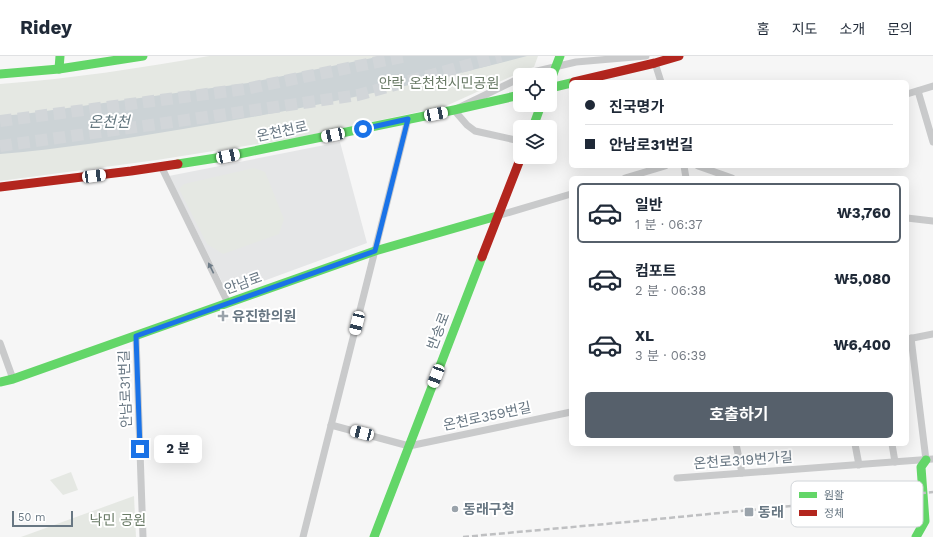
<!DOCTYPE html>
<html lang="ko">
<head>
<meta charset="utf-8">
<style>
	:root { --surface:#fff; --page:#f6f6f7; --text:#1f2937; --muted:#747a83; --line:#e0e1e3; --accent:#56606b }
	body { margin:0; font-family:"Work Sans","Noto Sans KR",sans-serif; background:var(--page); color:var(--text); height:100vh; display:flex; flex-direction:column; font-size:15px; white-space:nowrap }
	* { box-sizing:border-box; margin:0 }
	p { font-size:13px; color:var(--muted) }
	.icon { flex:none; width:22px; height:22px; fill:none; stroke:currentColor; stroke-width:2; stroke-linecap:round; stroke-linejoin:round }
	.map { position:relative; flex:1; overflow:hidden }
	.sheet { position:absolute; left:569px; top:120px; width:340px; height:270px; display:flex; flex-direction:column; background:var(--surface); border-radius:6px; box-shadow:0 4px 16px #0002 }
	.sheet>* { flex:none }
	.top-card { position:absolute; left:569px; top:24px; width:340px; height:88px; border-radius:6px; box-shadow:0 4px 16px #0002; display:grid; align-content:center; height:88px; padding:0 16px; background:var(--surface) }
	.controls { position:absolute; left:513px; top:12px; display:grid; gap:8px }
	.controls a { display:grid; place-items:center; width:44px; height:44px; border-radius:6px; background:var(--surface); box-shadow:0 4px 16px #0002; font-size:20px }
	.scale { position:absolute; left:12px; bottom:10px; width:61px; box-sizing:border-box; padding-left:4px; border:2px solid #687783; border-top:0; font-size:11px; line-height:14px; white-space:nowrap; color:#687783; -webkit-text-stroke:3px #fff; paint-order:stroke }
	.end { position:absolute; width:18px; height:18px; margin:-9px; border:5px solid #1a73e8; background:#fff; box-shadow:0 0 0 2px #fff }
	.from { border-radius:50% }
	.bubble { position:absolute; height:28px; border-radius:6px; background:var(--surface); box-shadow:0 4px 16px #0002; font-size:13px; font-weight:700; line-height:28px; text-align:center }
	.car { position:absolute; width:12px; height:24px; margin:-12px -6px; border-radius:5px; box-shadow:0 0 3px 1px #0007; background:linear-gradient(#fff 24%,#345 0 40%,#fff 0 76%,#345 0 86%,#fff 0) }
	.top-card b { display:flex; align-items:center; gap:14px; height:38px; font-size:15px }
	.top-card b+b { border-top:1px solid var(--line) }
	.top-card i { width:10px; height:10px; background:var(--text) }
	ul { padding:7px 0 0; list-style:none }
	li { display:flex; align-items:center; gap:12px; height:60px; margin:0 8px 6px; padding:0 8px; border:2px solid transparent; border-radius:6px }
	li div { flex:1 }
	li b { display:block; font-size:15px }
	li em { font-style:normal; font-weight:700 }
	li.on { border-color:var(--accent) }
	li>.icon { width:36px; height:36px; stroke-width:1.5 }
	.primary-button { display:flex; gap:8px; margin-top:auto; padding:8px 16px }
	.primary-button a { flex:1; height:46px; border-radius:6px; background:var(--accent); color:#fff; font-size:16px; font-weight:700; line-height:46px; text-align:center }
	header { display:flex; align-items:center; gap:24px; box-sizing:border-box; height:56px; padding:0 20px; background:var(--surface); border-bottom:1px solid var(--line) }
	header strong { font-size:19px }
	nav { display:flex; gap:22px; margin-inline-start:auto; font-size:14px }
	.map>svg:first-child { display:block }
	.built { fill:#e5e6e7 }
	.green { fill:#e5e8e3 }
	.water { fill:#ccd3d6 }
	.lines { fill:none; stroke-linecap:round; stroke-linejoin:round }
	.highway-tunnel { stroke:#d2d6d9; stroke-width:12; stroke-dasharray:12 6; stroke-linecap:butt }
	.street { stroke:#c9cacb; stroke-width:7 }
	.fast { stroke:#63d668; stroke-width:9 }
	.jam { stroke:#b3261e; stroke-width:9 }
	.rail { stroke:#bfc0c2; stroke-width:2.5; stroke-dasharray:6 3; stroke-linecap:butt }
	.oneway { fill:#6d7b87 }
	.route { stroke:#1a73e8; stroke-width:5 }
	.poi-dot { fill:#9aa3ab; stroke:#fff; stroke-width:1.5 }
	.labels { text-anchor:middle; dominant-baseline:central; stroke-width:4; stroke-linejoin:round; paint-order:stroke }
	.park-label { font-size:14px; fill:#6a7b67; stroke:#fff }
	.street-label { font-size:14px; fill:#687783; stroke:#fff }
	.poi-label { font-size:14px; font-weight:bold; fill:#687783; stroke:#fff; text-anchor:start }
	.water-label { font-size:15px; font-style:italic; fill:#64777f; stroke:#fff }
	.key { fill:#fff; stroke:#d2d6da; stroke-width:1 }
	.key-label { font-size:11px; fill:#687783 }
</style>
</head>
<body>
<header>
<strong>Ridey</strong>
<nav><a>홈</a><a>지도</a><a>소개</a><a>문의</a></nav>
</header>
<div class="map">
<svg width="933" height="481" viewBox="0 0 933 481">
	<rect width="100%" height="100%" fill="#f6f6f6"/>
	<path class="built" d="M340 86 367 187 228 238 169 120Z"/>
	<g class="green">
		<path d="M209 0H538L534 11 528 13 446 50 296 82 157 104 0 125V28C70 23 140 12 209 0Z"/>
		<path d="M254 112 265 116 284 163 279 178 223 198 207 188 179 133 184 128Z"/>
		<path d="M71 416 78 434 63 439 50 424Z"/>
		<path d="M134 440 136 481H21Z"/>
	</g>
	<path class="water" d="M382 0H527C414 30 299 54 183 73 122 83 62 93 0 98V60L24 58 248 27Z"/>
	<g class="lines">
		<g class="highway-tunnel">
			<path d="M0 65 245 33 407 0"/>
			<path d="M0 90 172 66 358 39 501 0"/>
		</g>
		<g class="street">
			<path d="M655 7 661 26"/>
			<path d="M526 19 533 16 576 6 646 0"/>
			<path d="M520 22 454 54 467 69 475 75 520 85"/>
			<path d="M918 35 933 86"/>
			<path d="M907 38 933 30"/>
			<path d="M161 110 228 247"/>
			<path d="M684 110 686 122"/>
			<path d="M698 110 732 122"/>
			<path d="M625 122 665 110"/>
			<path d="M497 160 571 138"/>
			<path d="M907 162 933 165"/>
			<path d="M136 280 143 481"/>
			<path d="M911 282 926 404"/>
			<path d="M908 283 933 278"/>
			<path d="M0 287 13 323"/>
			<path d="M331 369 409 390 571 356"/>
			<path d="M736 388 742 417"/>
			<path d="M855 388 859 409"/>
			<path d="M892 388 895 406"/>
			<path d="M677 422 933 403"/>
			<path d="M303 481 408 63"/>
		</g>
		<g class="fast">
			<path d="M59 13 60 0"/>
			<path d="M0 18 59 13 143 0"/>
			<path d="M550 26 560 0"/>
			<path d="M550 32 571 27"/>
			<path d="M533 71 541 49"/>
			<path d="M178 108 229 100 454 54 520 39"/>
			<path d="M0 326 13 323 375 195 497 160"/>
			<path d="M374 481 482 201"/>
			<path d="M916 481 925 465 921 411 926 404"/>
		</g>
		<g class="jam">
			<path d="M574 26 655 7 679 0"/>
			<path d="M0 131 131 115 178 108"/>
			<path d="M482 201 521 101"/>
		</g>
		<path class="rail" d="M463 481 638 465 933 436"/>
	</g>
	<defs><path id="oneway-solid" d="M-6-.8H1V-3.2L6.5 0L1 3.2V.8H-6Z"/></defs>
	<use class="oneway" href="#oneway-solid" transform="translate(211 212) rotate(-116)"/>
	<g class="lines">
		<path class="route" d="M140 393 136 280 375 195 408 63 363 73"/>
	</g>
	<g class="poi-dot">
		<path d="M221 254h4v4h4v4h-4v4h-4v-4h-4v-4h4z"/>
		<circle cx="455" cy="453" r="4"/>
		<rect x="744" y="451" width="10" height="10" rx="2"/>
	</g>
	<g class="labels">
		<g class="park-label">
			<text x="439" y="27">안락 온천천시민공원</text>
			<text x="118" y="464">낙민 공원</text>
		</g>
		<g class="street-label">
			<text transform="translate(282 75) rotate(-12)">온천천로</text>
			<text transform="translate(243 227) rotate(-20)">안남로</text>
			<text transform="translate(438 275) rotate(-69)">반송로</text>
			<text transform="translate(125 333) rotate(-92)">안남로31번길</text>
			<text transform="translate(487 360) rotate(-12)">온천로359번길</text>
			<text transform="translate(743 404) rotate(-4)">온천로319번가길</text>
		</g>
		<g class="poi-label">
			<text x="232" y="260">유진한의원</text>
			<text x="463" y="453">동래구청</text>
			<text x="758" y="456">동래</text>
		</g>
		<g class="water-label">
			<text x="109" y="66">온천천</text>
		</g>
	</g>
	<rect x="791" y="425" width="132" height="46" rx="6" class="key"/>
	<rect x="799" y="436" width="18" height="6" fill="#63d668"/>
	<rect x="799" y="454" width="18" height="6" fill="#b3261e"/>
	<g class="key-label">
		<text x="824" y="443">원활</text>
		<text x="824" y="461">정체</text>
	</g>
</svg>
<div class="controls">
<a><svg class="icon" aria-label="locate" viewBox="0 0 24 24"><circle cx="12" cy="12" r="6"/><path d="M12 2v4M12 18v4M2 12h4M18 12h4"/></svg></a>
<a><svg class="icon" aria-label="layers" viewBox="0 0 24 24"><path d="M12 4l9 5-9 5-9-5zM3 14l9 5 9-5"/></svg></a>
</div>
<div class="scale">50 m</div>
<i class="end from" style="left:363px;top:73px"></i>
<i class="end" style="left:140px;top:393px"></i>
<div class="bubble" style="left:154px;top:379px;width:48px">2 분</div>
<i class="car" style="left:436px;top:58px;rotate:79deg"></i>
<i class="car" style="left:333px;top:79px;rotate:258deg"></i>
<i class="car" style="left:228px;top:100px;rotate:78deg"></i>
<i class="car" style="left:94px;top:120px;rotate:83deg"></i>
<i class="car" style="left:357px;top:267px;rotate:194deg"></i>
<i class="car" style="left:436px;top:320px;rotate:201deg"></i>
<i class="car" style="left:362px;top:377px;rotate:285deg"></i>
<div class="top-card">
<b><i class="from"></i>진국명가</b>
<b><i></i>안남로31번길</b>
</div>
<section class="sheet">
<ul>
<li class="on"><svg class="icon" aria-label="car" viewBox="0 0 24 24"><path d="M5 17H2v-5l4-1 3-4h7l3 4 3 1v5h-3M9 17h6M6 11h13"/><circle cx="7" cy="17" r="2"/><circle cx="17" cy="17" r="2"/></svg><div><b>일반</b><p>1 분 · 06:37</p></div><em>₩3,760</em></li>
<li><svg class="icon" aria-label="car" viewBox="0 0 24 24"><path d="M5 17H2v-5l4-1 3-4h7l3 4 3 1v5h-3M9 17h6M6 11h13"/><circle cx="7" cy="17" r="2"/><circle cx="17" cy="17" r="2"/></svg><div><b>컴포트</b><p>2 분 · 06:38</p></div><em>₩5,080</em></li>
<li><svg class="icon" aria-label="car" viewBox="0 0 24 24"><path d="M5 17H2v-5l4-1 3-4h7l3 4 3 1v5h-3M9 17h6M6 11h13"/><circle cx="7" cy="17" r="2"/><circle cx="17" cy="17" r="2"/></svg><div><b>XL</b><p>3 분 · 06:39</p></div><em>₩6,400</em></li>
</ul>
<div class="primary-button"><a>호출하기</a></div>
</section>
</div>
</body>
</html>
